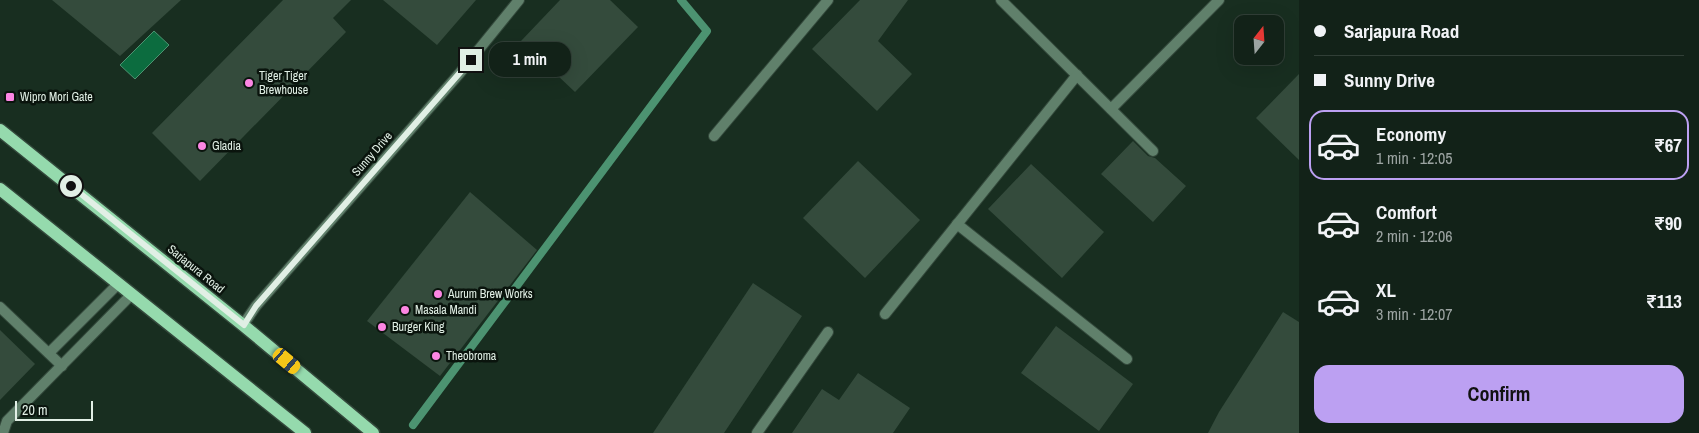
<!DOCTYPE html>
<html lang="en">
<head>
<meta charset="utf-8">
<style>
	:root { --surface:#122218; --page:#1b2a21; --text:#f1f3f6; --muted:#9ca4a2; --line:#313f37; --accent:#bca0f2 }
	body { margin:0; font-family:"Archivo Narrow",sans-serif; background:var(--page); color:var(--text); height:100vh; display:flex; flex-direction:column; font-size:19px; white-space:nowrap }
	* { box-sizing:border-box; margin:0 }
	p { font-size:16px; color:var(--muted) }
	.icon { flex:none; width:28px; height:28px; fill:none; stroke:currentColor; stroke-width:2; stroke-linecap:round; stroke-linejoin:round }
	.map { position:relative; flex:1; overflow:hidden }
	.sheet { display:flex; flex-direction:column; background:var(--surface); width:400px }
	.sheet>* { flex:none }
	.guide { display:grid; align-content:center; height:110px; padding:0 15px; background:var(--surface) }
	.needle { width:32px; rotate:17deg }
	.tools { position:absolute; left:1234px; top:15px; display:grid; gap:10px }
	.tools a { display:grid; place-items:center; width:50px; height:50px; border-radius:10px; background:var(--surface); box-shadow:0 5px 20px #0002,0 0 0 1px var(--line); font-size:25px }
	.scale { position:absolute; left:15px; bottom:12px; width:78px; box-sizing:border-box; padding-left:5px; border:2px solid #e1efe5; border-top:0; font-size:14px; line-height:18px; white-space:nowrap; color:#e1efe5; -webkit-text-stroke:4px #0a140d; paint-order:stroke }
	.end { position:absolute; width:22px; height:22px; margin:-11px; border:6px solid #e1efe5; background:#111; box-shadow:0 0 0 2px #111 }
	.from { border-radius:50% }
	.bubble { position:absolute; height:35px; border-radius:15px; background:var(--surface); box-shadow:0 5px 20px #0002,0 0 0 1px var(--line); font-size:16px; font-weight:700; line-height:35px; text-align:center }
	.car { position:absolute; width:15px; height:30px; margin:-15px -8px; border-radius:6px; box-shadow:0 0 4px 1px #0007; background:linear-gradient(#f5c518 24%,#345 0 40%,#f5c518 0 76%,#345 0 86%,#f5c518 0) }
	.guide b { display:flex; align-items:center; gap:18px; height:48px; font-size:19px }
	.guide b+b { border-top:1px solid var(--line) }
	.guide i { width:12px; height:12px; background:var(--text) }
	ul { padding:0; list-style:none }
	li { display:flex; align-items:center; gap:15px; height:70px; margin:0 10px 8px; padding:0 5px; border:2px solid transparent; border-radius:15px }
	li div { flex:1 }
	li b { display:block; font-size:19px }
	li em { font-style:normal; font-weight:700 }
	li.current { border-color:var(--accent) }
	li>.icon { width:45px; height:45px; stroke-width:1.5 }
	.primary-button { display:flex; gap:10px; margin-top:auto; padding:10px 15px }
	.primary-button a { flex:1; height:58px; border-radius:15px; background:var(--accent); color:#111; font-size:20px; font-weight:700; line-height:58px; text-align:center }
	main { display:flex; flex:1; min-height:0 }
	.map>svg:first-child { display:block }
	.water { fill:#0c6c3f; stroke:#4c9371 }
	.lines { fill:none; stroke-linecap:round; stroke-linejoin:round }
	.stream { stroke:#4c9371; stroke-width:8 }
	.building { fill:#344b3c }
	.service-casing { stroke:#34493c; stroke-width:12 }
	.minor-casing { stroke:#34493c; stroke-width:12 }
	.primary-casing { stroke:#34493c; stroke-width:15 }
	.service { stroke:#60806b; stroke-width:10 }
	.minor { stroke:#60806b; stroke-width:10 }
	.primary { stroke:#95daad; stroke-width:12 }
	.route { stroke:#e1efe5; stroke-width:6 }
	.poi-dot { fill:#fc86e3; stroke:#0a140d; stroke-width:2 }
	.labels { text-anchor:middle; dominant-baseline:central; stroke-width:5; stroke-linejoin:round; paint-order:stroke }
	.poi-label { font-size:12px; fill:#e1efe5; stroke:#0a140d; text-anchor:start }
	.street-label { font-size:12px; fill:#e1efe5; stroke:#0a140d }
</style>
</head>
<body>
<main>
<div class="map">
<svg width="1299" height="433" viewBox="0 0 1299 433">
	<rect width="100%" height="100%" fill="#182e20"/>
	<path class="water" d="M154 31 169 45 135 79 120 65Z"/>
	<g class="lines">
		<path class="stream" d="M413 425 707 31 681 0"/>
	</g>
	<g class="building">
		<path d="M52 0H181L120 56Z"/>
		<path d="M283 0H351L333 18 346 32 200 181 152 133Z"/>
		<path d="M383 0H476L437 45Z"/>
		<path d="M560 0H610L638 27 575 92 521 41Z"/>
		<path d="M860 0H908L878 41 912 74 877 111 812 49Z"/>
		<path d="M1299 74V160L1256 118Z"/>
		<path d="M1133 141 1148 156 1155 158 1186 186 1153 222 1101 174Z"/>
		<path d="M858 161 920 220 865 278 803 218Z"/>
		<path d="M1031 164 1104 232 1062 278 988 209Z"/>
		<path d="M470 192 537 250 440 376 367 321Z"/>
		<path d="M753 283 802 316 724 433H653Z"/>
		<path d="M1283 312 1299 322V433H1208L1219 412Z"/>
		<path d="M1056 326 1133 384 1099 431 1021 373Z"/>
		<path d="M0 330 35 364 0 400Z"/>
		<path d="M858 373 910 408 893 433H792L822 389 839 400Z"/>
	</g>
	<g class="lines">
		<g class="service-casing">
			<g id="service">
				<path d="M0 307 62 366"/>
				<path d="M49 353 118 284"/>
				<path d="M3 433 7 421 131 295"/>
				<path d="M757 433 828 332"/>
			</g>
		</g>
		<g class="minor-casing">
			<g id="minor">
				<path d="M1001 0 1153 151"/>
				<path d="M1111 109 1219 0"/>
				<path d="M714 136 828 0"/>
				<path d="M957 224 1127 359"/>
				<path d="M885 314 1077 75"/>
				<path d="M243 325 256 306 459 74 519 0"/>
			</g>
		</g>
		<g class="primary-casing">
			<g id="primary">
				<path d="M0 130 243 325 373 433"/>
				<path d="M0 189 305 433"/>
			</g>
		</g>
		<use href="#service" class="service"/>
		<use href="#minor" class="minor"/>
		<use href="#primary" class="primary"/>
	</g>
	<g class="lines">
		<path class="route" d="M71 186 244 325 256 306 471 60"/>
	</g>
	<g class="poi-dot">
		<circle cx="249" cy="83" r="5"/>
		<rect x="5" y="92" width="10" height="10" rx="2.5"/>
		<circle cx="202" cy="146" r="5"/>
		<circle cx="438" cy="294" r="5"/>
		<circle cx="405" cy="310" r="5"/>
		<circle cx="382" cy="327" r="5"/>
		<circle cx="436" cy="356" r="5"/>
	</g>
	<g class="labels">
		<g class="poi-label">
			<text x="259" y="76">Tiger Tiger<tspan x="259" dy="14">Brewhouse</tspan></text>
			<text x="20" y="97">Wipro Mori Gate</text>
			<text x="212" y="146">Gladia</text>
			<text x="448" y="294">Aurum Brew Works</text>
			<text x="415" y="310">Masala Mandi</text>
			<text x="392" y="327">Burger King</text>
			<text x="446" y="356">Theobroma</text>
		</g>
		<g class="street-label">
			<text transform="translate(372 154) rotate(-49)">Sunny Drive</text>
			<text transform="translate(196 269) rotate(39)">Sarjapura Road</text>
		</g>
	</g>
</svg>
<div class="tools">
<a><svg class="needle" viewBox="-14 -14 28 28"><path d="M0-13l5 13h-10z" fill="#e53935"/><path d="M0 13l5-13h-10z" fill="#9ca4a2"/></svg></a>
</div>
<div class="scale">20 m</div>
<i class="end from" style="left:71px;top:186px"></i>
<i class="end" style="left:471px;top:60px"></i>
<div class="bubble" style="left:489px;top:42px;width:82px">1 min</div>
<i class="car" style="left:287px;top:361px;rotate:130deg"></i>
</div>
<section class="sheet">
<div class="guide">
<b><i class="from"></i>Sarjapura Road</b>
<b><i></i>Sunny Drive</b>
</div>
<ul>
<li class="current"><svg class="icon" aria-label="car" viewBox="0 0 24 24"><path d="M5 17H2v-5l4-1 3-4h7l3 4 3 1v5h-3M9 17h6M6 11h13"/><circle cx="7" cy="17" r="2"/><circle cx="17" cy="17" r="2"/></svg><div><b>Economy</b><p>1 min · 12:05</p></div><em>₹67</em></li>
<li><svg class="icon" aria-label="car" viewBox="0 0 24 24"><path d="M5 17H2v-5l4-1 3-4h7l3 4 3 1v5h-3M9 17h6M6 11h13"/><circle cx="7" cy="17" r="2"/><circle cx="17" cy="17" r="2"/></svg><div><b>Comfort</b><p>2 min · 12:06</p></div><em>₹90</em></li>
<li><svg class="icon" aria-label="car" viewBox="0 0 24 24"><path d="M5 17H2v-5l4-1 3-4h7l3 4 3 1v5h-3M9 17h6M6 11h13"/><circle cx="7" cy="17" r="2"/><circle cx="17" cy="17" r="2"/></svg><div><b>XL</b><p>3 min · 12:07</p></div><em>₹113</em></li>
</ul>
<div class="primary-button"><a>Confirm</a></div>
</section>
</main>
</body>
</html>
